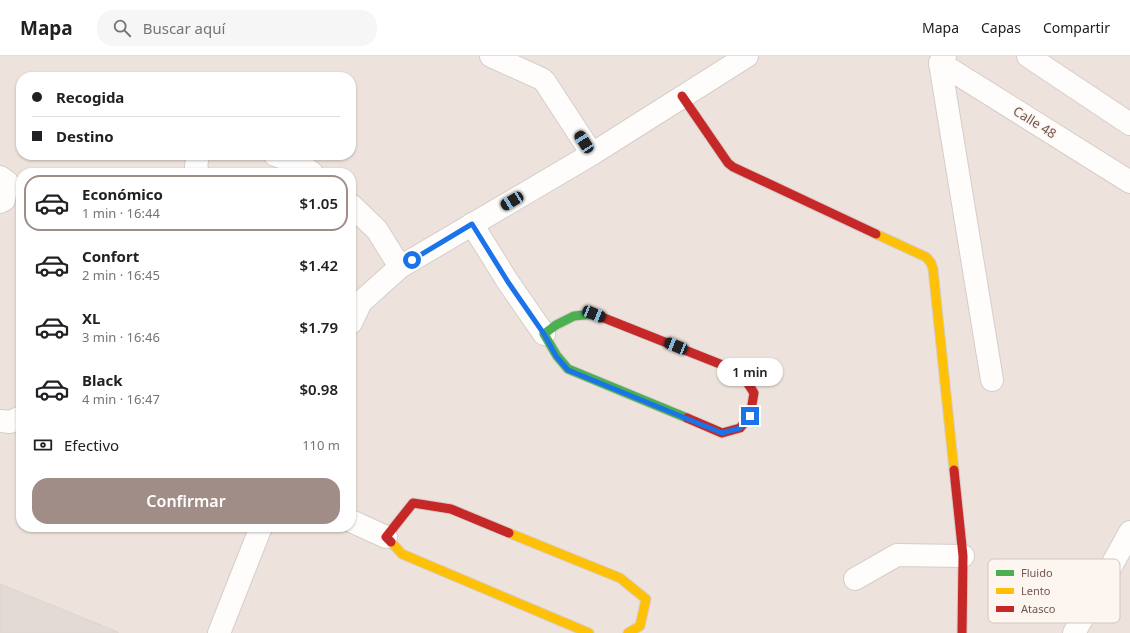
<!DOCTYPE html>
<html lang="es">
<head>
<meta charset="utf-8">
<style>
	:root { --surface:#fff; --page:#f6f6f6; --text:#202124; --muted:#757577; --line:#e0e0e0; --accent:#a08d87 }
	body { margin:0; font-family:"Noto Sans",sans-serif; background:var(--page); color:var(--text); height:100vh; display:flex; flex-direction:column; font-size:15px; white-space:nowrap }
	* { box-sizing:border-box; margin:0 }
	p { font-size:13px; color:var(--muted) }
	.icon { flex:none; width:22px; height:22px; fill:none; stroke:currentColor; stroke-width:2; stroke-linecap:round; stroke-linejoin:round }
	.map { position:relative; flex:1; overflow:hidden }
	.details { position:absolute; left:16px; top:112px; width:340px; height:364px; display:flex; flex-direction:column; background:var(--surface); border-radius:16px; box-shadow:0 1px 3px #0004 }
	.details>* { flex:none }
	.guide { position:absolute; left:16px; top:16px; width:340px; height:88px; border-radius:16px; box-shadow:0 1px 3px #0004; display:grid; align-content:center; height:88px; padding:0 16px; background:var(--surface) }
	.end { position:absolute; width:18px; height:18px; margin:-9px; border:5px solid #1a73e8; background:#fff; box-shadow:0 0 0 2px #fff }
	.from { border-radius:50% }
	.bubble { position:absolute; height:28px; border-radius:14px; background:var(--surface); box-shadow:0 1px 3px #0004; font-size:13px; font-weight:600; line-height:28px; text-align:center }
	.car { position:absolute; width:12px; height:24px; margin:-12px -6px; border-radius:5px; box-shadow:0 0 3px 1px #0007; background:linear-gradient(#222 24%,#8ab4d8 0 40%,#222 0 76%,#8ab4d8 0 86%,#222 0) }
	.guide b { display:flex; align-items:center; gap:14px; height:38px; font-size:15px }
	.guide b+b { border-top:1px solid var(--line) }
	.guide i { width:10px; height:10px; background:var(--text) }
	ul { padding:7px 0 0; list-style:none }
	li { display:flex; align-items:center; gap:12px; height:56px; margin:0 8px 6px; padding:0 8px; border:2px solid transparent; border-radius:16px }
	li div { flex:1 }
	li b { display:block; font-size:15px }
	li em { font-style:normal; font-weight:600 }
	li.active { border-color:var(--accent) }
	li>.icon { width:36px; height:36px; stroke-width:1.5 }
	.pay { display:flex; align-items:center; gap:10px; height:44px; padding:0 16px; font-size:15px }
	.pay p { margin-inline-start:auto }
	.cta { display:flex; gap:8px; margin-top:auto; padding:8px 16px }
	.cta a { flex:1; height:46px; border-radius:16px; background:var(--accent); color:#fff; font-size:16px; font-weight:600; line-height:46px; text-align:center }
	header { display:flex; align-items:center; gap:24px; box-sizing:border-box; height:56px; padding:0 20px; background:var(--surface); border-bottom:1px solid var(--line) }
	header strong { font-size:19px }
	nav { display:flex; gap:22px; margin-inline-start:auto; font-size:14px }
	.search { width:280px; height:36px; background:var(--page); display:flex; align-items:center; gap:10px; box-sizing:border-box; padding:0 14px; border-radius:16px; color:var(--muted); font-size:15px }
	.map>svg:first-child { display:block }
	.residential { fill:#eee3dc; fill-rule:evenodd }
	.building { fill:#e3dad6; stroke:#ded4d1 }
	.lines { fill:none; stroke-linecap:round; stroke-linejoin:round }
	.street-casing { stroke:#d5cdca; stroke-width:24 }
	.fast-casing { stroke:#d6cdca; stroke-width:11 }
	.slow-casing { stroke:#d6cdca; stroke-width:11 }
	.jam-casing { stroke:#d6cdca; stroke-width:11 }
	.street { stroke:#fefdfc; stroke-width:22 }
	.fast { stroke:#4caf50; stroke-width:9 }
	.slow { stroke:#ffc107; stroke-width:9 }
	.jam { stroke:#c62828; stroke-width:9 }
	.route { stroke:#1a73e8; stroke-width:5 }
	.labels { text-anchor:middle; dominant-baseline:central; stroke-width:3; stroke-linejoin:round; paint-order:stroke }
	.street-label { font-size:13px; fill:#725650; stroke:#fdf6f0 }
	.key { fill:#fdf6f0; stroke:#d3c6c0; stroke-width:1 }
	.key-label { font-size:11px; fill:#725650 }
</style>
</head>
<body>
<header>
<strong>Mapa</strong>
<div class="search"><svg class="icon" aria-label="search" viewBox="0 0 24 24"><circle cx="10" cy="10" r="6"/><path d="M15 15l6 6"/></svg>Buscar aquí</div>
<nav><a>Mapa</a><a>Capas</a><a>Compartir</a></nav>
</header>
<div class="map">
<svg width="1130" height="577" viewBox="0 0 1130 577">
	<rect width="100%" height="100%" fill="#f6f2ee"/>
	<path class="residential" d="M0 0H1130V577H0ZM21 21H351V99H21ZM21 117H351V471H21Z"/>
	<path class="building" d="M0 528 118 576V577H0Z"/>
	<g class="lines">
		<g class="street-casing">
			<g id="street">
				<path d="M491 0 542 23 545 26 592 98"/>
				<path d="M945 0 940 7 992 324"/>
				<path d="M1028 0 1130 68"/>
				<path d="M940 7 1130 126"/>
				<path d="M275 99 299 107 312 117"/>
				<path d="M198 117 196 110 198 99"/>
				<path d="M0 121 7 126 4 144 0 146"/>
				<path d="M351 149 377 174 400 211"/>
				<path d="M472 168 508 226 544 278"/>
				<path d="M351 267 361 246 400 211 592 98 747 0"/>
				<path d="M0 365 10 366 21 361"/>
				<path d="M351 465 386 481"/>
				<path d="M855 523 897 499 963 500"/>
				<path d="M219 577 261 471"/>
				<path d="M1074 577 1130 476"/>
			</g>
		</g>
		<g class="fast-casing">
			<path id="fast" d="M594 258 574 260 556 269 544 278 557 300 568 313 687 362"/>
		</g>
		<g class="slow-casing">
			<g id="slow">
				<path d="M876 178 926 201 931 207 933 213 954 414"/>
				<path d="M509 477 620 522 646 543 640 570 628 577"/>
				<path d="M391 486 402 498 589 577"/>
			</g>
		</g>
		<g class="jam-casing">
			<g id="jam">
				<path d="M682 40 728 107 733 111 876 178"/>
				<path d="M594 258 730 312 743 320 754 337 750 360 740 372 722 377 687 362"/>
				<path d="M954 414 963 500 962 577"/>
				<path d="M391 486 386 481 413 447 451 453 509 477"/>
			</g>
		</g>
		<use href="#street" class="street"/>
		<use href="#fast" class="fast"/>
		<use href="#slow" class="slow"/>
		<use href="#jam" class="jam"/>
	</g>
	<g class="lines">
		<path class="route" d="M412 204 472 168 508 226 544 278 556 300 568 314 722 377 740 372 750 360"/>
	</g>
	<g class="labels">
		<g class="street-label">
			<text transform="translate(1035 66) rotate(32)">Calle 48</text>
		</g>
	</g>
	<rect x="988" y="503" width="132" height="64" rx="6" class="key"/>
	<rect x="996" y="514" width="18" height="6" fill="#4caf50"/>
	<rect x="996" y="532" width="18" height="6" fill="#ffc107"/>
	<rect x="996" y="550" width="18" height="6" fill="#c62828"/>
	<g class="key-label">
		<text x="1021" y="521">Fluido</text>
		<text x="1021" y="539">Lento</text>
		<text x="1021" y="557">Atasco</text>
	</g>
</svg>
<i class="end from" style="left:412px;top:204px"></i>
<i class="end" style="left:750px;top:360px"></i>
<div class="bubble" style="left:717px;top:302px;width:66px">1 min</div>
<i class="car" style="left:584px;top:86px;rotate:327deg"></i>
<i class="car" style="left:512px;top:145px;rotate:239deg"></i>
<i class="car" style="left:594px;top:258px;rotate:112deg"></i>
<i class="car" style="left:676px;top:290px;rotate:292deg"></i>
<div class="guide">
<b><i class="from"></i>Recogida</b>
<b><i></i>Destino</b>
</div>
<section class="details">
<ul>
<li class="active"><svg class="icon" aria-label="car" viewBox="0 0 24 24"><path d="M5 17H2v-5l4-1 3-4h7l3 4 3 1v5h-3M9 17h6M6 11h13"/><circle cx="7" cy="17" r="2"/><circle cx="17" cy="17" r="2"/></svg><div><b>Económico</b><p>1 min · 16:44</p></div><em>$1.05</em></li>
<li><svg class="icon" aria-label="car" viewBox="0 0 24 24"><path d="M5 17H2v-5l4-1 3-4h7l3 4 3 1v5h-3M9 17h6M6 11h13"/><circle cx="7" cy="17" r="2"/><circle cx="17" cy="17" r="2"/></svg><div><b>Confort</b><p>2 min · 16:45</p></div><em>$1.42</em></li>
<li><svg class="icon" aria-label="car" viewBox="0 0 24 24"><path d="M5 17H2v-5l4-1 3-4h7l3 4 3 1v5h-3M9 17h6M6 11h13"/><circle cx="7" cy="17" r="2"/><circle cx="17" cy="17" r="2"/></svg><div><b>XL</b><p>3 min · 16:46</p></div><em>$1.79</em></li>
<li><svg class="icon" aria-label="car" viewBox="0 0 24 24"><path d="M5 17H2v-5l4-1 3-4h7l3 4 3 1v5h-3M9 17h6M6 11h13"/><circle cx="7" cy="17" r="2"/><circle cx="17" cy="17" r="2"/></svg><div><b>Black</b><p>4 min · 16:47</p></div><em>$0.98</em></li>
</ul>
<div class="pay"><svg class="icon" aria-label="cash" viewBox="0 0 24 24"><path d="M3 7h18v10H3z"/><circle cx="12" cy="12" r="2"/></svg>Efectivo<p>110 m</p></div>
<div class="cta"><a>Confirmar</a></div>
</section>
</div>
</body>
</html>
